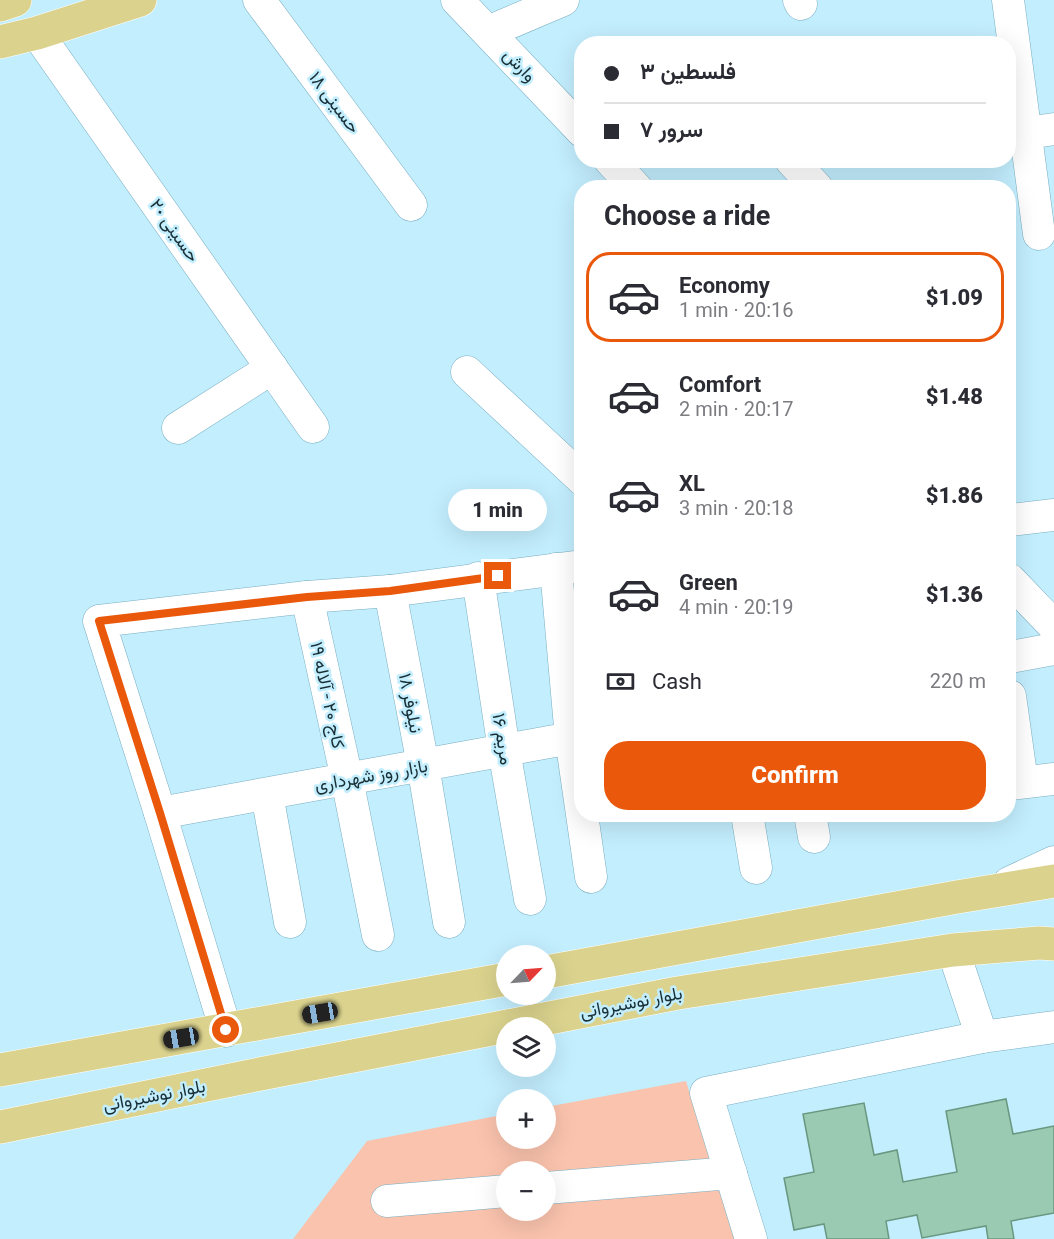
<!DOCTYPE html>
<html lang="en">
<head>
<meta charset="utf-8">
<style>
	:root { --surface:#fff; --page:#f2f2f3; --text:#2b2b33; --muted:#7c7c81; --line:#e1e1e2; --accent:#ea580c }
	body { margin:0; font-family:Roboto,Vazirmatn,sans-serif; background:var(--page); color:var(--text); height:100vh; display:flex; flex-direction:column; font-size:22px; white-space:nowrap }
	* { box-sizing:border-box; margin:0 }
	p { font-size:20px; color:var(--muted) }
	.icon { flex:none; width:33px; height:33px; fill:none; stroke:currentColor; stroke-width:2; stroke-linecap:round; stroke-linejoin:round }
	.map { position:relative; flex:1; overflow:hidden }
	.details { position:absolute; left:574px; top:180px; width:442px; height:642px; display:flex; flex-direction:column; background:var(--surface); border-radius:24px; box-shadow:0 6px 24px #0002 }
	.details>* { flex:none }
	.hud { position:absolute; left:574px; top:36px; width:442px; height:132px; border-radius:24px; box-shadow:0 6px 24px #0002; display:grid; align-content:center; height:132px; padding:0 30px; background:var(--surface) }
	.needle { width:39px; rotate:65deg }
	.fabs { position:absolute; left:496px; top:945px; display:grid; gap:12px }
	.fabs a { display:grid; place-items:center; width:60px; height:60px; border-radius:50%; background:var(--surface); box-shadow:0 6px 24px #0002; font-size:30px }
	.end { position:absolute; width:27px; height:27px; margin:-14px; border:8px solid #ea580c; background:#fff; box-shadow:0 0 0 3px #fff }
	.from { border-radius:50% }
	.bubble { position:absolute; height:42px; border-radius:21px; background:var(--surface); box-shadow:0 6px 24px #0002; font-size:20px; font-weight:800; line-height:42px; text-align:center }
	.car { position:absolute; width:18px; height:36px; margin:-18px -9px; border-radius:8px; box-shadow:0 0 4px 2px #0007; background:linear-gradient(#222 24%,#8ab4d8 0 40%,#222 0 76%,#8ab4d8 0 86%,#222 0) }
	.hud b { display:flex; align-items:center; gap:21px; height:57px; font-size:22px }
	.hud b+b { border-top:2px solid var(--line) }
	.hud i { width:15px; height:15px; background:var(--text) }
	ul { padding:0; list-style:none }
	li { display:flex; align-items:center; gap:18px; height:90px; margin:0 12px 9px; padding:0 18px; border:3px solid transparent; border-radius:24px }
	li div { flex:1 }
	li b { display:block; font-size:22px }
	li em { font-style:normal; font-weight:800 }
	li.active { border-color:var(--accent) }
	li>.icon { width:54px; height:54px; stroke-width:1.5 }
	h2 { padding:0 30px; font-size:27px; line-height:72px }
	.pay { display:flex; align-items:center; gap:15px; height:66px; padding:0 30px; font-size:22px }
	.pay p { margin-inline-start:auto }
	.cta { display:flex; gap:12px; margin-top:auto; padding:12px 30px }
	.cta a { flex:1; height:69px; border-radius:24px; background:var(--accent); color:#fff; font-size:24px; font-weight:800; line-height:69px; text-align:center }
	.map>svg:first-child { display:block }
	.green { fill:#fac3ad; fill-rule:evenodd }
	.building { fill:#9acab1; stroke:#699780; stroke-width:1.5 }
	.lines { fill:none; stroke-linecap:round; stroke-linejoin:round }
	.minor-casing { stroke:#79aec1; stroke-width:33 }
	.major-casing { stroke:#fff; stroke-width:34 }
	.minor { stroke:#fff; stroke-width:32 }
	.major { stroke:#dad28d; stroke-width:33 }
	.route { stroke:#ea580c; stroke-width:8 }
	.labels { text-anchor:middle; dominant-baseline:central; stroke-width:5; stroke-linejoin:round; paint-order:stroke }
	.street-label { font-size:18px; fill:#192f36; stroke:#c3eefe }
</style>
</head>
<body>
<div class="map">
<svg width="1054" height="1239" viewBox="0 0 1054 1239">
	<rect width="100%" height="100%" fill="#c3eefe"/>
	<path class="green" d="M686 1081 734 1239H293L367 1141 507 1114V1138H546V1107ZM507 1172H546V1210H507Z"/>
	<path class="building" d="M1006 1099 1013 1134 1054 1126V1213L1011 1221 1014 1239H988L986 1226 922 1238 917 1215 886 1221 889 1239H827L824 1224 794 1230 784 1178 814 1172 803 1114 864 1103 874 1155 897 1150 903 1182 957 1172 946 1111Z"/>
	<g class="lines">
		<g class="minor-casing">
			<g id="minor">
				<path d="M259 0 411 205"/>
				<path d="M457 0 582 131"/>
				<path d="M799 0 801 4"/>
				<path d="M1008 0 1039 234"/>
				<path d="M488 32 563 0"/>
				<path d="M37 33 313 427"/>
				<path d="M1026 133 1054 129"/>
				<path d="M610 160 636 188"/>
				<path d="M791 160 817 188"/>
				<path d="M467 372 582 479"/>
				<path d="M178 428 272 368"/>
				<path d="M1010 520 1054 515"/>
				<path d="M556 569 571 738 591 877"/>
				<path d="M478 578 504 750 530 899"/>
				<path d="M1010 580 1054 626"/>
				<path d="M390 591 423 765 449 922"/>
				<path d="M307 597 347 779 378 935"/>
				<path d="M1010 657 1054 649"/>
				<path d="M1010 696 1022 782"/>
				<path d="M1010 784 1054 779"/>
				<path d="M267 794 290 922"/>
				<path d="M160 813 582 736"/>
				<path d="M747 814 756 868"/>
				<path d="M810 814 814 837"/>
				<path d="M1009 883 1054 862"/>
				<path d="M226 1031 160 813 99 621 307 597 390 591 582 566"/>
				<path d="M982 1037 1054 1027"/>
				<path d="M546 1188 731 1173"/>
				<path d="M387 1201 507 1191"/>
				<path d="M751 1239 706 1093 982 1037 953 950"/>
			</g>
		</g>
		<g class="major-casing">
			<g id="major">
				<path d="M0 5 15 0"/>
				<path d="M0 42 37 33 140 0"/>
				<path d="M546 972 957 897 1054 881"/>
				<path d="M0 1070 507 979"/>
				<path d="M0 1127 260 1074 678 993 953 950 1039 943 1054 944"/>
			</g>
		</g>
		<use href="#minor" class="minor"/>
		<use href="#major" class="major"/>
	</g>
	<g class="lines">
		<path class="route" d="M226 1030 160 813 99 621 307 597 390 591 498 576"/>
	</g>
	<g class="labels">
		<g class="street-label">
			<text transform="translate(520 65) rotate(46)">وارش</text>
			<text transform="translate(335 102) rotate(53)">حسینی ۱۸</text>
			<text transform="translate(175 230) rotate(55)">حسینی ٢٠</text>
			<text transform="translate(328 695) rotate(78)">کاج ۲۰ - آلاله ۱۹</text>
			<text transform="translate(411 703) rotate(79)">نیلوفر ۱۸</text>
			<text transform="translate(503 739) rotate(81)">مریم ۱۶</text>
			<text transform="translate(371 775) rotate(-10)">بازار روز شهرداری</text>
			<text transform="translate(631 1002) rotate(-11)">بلوار نوشیروانی</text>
			<text transform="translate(154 1095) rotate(-11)">بلوار نوشیروانی</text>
		</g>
	</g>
</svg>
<div class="fabs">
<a><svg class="needle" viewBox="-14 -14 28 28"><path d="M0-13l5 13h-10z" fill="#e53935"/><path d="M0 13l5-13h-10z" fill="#7c7c81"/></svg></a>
<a><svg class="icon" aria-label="layers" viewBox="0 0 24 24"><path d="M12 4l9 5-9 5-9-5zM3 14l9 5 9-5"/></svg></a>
<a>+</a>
<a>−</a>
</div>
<i class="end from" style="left:226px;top:1030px"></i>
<i class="end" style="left:498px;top:576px"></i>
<div class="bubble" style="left:448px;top:489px;width:99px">1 min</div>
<i class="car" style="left:320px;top:1013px;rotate:260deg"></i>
<i class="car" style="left:181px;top:1038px;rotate:260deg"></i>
<div class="hud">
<b><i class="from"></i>فلسطین ۳</b>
<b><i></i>سرور ۷</b>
</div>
<section class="details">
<h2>Choose a ride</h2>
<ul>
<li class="active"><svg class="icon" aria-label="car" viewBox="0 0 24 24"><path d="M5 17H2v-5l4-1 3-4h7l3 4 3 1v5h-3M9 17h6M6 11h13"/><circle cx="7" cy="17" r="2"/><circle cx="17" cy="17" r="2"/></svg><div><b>Economy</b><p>1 min · 20:16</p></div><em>$1.09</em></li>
<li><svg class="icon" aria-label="car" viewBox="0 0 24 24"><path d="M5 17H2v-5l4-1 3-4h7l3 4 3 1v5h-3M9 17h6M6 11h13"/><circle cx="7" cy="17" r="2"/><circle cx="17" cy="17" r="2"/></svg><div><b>Comfort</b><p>2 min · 20:17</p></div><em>$1.48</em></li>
<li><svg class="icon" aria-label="car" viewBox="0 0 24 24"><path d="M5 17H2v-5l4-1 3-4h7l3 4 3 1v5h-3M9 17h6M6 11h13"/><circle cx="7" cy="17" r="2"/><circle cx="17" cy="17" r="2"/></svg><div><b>XL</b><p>3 min · 20:18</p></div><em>$1.86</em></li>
<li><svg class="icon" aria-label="car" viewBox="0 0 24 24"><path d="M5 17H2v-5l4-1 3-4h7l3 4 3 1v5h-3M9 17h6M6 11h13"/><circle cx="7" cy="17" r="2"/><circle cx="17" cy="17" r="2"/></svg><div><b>Green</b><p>4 min · 20:19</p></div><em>$1.36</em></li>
</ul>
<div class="pay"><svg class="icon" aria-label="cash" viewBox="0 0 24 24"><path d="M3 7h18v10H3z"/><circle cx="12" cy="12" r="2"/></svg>Cash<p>220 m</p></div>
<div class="cta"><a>Confirm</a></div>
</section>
</div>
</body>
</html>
